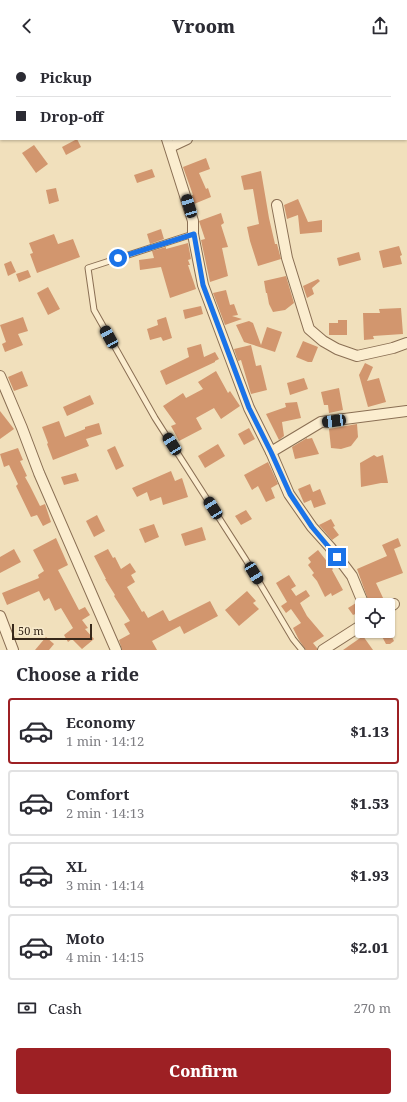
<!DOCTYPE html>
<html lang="en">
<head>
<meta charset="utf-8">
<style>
	:root { --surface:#fff; --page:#f2f2f3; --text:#2b2b33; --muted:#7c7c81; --line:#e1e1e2; --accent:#9d2024 }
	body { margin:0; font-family:"Noto Serif",serif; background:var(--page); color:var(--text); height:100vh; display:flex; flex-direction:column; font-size:15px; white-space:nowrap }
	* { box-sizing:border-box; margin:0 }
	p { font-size:13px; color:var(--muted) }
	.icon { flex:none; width:22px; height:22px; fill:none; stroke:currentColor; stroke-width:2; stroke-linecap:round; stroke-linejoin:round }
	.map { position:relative; height:598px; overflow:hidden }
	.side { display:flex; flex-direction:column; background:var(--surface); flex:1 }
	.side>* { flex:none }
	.top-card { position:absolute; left:0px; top:0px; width:407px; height:88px; box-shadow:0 1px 3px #0004; display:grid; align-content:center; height:88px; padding:0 16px; background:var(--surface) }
	.controls { position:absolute; left:355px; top:546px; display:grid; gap:8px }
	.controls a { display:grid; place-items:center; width:40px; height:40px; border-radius:4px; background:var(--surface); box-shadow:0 1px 3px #0004; font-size:20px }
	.scale { position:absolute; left:12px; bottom:10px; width:80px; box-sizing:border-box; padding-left:4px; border:2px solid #37281a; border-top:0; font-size:11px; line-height:14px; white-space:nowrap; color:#37281a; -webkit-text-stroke:3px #f8eacc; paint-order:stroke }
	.end { position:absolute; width:18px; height:18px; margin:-9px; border:5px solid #1a73e8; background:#fff; box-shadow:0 0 0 2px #fff }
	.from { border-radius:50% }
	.car { position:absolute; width:12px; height:24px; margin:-12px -6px; border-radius:5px; box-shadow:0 0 3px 1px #0007; background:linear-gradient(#222 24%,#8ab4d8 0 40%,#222 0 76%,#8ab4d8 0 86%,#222 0) }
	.top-card b { display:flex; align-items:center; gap:14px; height:38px; font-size:15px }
	.top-card b+b { border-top:1px solid var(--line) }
	.top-card i { width:10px; height:10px; background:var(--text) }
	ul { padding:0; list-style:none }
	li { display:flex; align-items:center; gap:12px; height:66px; margin:0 8px 6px; padding:0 8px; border:2px solid var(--line); border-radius:4px }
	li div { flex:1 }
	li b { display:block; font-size:15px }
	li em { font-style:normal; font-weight:800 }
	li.current { border-color:var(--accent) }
	li>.icon { width:36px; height:36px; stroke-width:1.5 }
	h2 { padding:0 16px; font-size:18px; line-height:48px }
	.pay { display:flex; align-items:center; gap:10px; height:44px; padding:0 16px; font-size:15px }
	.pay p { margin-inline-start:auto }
	.button { display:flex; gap:8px; margin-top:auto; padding:8px 16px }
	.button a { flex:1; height:46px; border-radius:4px; background:var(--accent); color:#fff; font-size:16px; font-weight:800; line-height:46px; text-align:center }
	header { display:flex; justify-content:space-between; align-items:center; height:52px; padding:0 16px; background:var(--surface); font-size:18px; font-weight:800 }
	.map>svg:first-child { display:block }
	.building { fill:#d2966e }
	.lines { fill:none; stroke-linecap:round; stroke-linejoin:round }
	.lane-casing { stroke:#8a6f54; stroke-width:7 }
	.street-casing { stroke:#8a6f54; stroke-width:12 }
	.lane { stroke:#fbedcf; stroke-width:5 }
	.street { stroke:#fbedcf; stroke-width:10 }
	.route { stroke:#1a73e8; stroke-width:5 }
</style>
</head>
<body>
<header><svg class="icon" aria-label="back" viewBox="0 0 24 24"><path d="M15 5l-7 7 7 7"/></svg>Vroom<svg class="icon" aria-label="share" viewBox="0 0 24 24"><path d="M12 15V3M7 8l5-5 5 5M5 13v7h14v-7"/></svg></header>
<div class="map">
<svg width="407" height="598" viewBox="0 0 407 598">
	<rect width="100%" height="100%" fill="#f1e0bc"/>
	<g class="building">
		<path d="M77 87 81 95 66 103 62 95Z"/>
		<path d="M34 93 48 112 36 121 22 101Z"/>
		<path d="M206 106 210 117 199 121 206 137 208 136 211 145 194 152 192 143H193L183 115Z"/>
		<path d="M152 117 155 125 137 131 134 123Z"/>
		<path d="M261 119 269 166 275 192H277L281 207 258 214 250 189 247 175 259 172 253 137 244 138 241 124Z"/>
		<path d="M56 136 59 149 49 152 46 138Z"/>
		<path d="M298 147 308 170 322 168V180L300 182 298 163 287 167 284 153Z"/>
		<path d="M221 161 224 171 221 173 228 195 222 196 228 224 210 230 201 188 205 187 199 169Z"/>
		<path d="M161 177 164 187 150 192 147 182Z"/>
		<path d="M54 182 58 192 73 187 80 205 37 221 30 202 33 201 29 191Z"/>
		<path d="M188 191 191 207 188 208 190 213H188L196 237 170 246 161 215 140 218 139 208 154 206 152 199 166 195V197Z"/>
		<path d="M399 194 402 203 400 204 402 212 383 216 379 199Z"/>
		<path d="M359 200 361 208 339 214 337 206Z"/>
		<path d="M11 209 16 220 8 224 4 212Z"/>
		<path d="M28 218 31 225 19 230 16 222Z"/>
		<path d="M286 224 294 251 285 258 273 260 269 252 267 241H266L264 229Z"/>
		<path d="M318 227 320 229 312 236 314 242 307 246 303 234Z"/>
		<path d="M48 235 60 257 48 263 37 241Z"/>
		<path d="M226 238 230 253 234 252 238 263 232 264 242 267 225 273 213 241Z"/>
		<path d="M201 254 203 262 185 267 183 258Z"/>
		<path d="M401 256 403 282 373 284 374 287 364 288 363 261H380L379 257Z"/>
		<path d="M23 265 28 279 18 282 23 293 5 300 2 292 6 290 0 273Z"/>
		<path d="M166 265 172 286 163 289 161 285 150 288 147 277 158 273 157 268Z"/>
		<path d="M338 268H347V283H329V271H338Z"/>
		<path d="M249 269 253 271 261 293 267 275 282 280 275 300 244 290 236 273Z"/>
		<path d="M303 289 318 295 312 310H308L296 305Z"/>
		<path d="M201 292 204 305 215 300 219 307 215 309V310L166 333 160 319 189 305 187 296Z"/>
		<path d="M251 293 256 314 261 313 267 338 251 342 241 308 238 309 234 297Z"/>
		<path d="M365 311 373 315 367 329 379 326 386 350 368 355 359 323Z"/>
		<path d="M22 319 28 334 14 339 8 325Z"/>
		<path d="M216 319 228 341 230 339 240 354 221 367 214 356 196 366 202 377 179 389 171 374 176 372 163 354 183 341 186 346 203 337 198 330Z"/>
		<path d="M304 326 308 337 290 343 287 331Z"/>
		<path d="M339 336 343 358 329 361 328 353H324L321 340Z"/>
		<path d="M90 343 94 352 67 364 63 355Z"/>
		<path d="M297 350 301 366 282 370 284 384 279 388 266 362 286 355 285 351Z"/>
		<path d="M0 359 14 377 0 387Z"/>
		<path d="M59 369 65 385 85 377V375L99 371 102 382 86 387 89 394 53 408 47 392 48 391 42 375Z"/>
		<path d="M357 372 358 385 351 394 341 397 331 396 329 377Z"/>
		<path d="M249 376 255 387 244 393 238 382Z"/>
		<path d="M307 386V387L312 386 319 402 295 407 292 395Z"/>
		<path d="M218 392 225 404 205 416 198 404Z"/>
		<path d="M115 394 124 414 116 418 107 398Z"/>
		<path d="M18 396 23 408 20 409 27 424 25 425 30 434 40 454 45 452 51 470 43 474 37 463 31 465 16 434 18 432 9 413 4 415 0 402Z"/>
		<path d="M374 403 377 405 383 403 388 431H381L361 435 360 411Z"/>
		<path d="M268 410 278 432 271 436 275 446 266 450 258 434 252 438 244 423Z"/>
		<path d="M171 419 175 429 182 426 188 445 163 453 161 445 150 449 147 440 137 445 132 436Z"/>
		<path d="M76 421 79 429 64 433 61 425Z"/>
		<path d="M310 432 313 440 320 437 326 452 314 456 311 448 304 451 298 437Z"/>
		<path d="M246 458 252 467 241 473 235 464Z"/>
		<path d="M97 463 105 479 94 485 86 469Z"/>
		<path d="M331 467 335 474 333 475 339 483 332 488 319 473Z"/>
		<path d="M154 472 159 485 145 491 139 477Z"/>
		<path d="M202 475 206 488 185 494 181 482Z"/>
		<path d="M56 486 68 513 58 518 79 558 85 555 90 563 82 568 88 576 85 577 94 587 82 597 72 587 68 590 64 583 73 576 61 556 55 559 49 546 44 549 39 539 7 553 2 541 39 526 38 523 44 519 33 498Z"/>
		<path d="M398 486 401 494 394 497 403 521 376 531 384 548 374 553H370L357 517 387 504 382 493Z"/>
		<path d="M14 497 21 510 0 521V505Z"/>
		<path d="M108 497 113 506 115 505 121 517 130 511 136 520 131 523 135 530 127 535 142 560 144 559 148 566 163 558 169 569H170L210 549 218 564 184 582 180 574 152 589 157 598H122L119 588 130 582 124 572 130 569 114 544 115 543 105 527H106L94 504Z"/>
		<path d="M318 498 333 517 332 518 343 538 332 544 331 541 325 545 317 529 312 523 314 521 308 513 311 510 308 506Z"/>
		<path d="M289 523 296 534 291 537 296 544 306 538 310 544 300 551 307 564 324 584 313 591 317 596V598H306L299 588 293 576 301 571 291 557 286 561 281 554 287 550 276 531Z"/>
		<path d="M247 539 256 549 253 551 259 557 239 574 225 558Z"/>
		<path d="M356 551 358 556 362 559 353 563 348 556Z"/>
		<path d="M379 579H389L394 589 390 592H386Z"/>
		<path d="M363 584 373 598H343Z"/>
		<path d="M46 585 54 592 49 598H35Z"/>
	</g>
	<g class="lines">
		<g class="lane-casing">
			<path id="lane" d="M193 182 88 216 94 258 155 366 246 508 293 587 302 598"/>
		</g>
		<g class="street-casing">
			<g id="street">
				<path d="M131 0V1"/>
				<path d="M176 1 178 0"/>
				<path d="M334 1 335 0"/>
				<path d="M167 87 193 169V182L203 233 249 356 271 400 289 442 312 475 330 495 352 524 364 553"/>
				<path d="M170 95 187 87"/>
				<path d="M277 153 287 206 309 277 323 289 337 297 357 304 393 296 407 291"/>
				<path d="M0 324 22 376 39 421 116 598"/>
				<path d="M271 400 321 370 407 359"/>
				<path d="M388 556 394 552"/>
				<path d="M0 564 13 598"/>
				<path d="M323 598 362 573"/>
			</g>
		</g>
		<use href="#lane" class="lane"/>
		<use href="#street" class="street"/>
	</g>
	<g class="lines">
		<path class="route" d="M118 206 194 182 203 233 249 356 271 400 290 442 312 475 337 505"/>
	</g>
</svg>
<div class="controls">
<a><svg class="icon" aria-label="locate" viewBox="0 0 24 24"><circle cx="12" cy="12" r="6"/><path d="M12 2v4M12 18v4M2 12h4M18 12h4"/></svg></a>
</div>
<div class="scale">50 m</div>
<i class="end from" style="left:118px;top:206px"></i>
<i class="end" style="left:337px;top:505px"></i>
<i class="car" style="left:189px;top:154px;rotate:343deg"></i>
<i class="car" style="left:109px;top:285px;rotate:331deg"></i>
<i class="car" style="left:334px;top:369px;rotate:263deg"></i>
<i class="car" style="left:172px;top:392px;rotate:328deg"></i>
<i class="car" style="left:213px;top:456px;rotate:328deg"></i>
<i class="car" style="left:254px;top:521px;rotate:149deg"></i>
<div class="top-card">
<b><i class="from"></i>Pickup</b>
<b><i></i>Drop-off</b>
</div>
</div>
<section class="side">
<h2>Choose a ride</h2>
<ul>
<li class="current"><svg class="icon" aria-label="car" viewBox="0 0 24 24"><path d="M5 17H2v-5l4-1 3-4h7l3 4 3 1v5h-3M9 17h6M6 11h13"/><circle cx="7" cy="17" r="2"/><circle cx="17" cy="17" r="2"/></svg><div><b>Economy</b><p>1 min · 14:12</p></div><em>$1.13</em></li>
<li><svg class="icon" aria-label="car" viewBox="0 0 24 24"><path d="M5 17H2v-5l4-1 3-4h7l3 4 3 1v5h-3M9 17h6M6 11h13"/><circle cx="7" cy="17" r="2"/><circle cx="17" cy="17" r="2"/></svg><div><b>Comfort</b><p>2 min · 14:13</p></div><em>$1.53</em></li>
<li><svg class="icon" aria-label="car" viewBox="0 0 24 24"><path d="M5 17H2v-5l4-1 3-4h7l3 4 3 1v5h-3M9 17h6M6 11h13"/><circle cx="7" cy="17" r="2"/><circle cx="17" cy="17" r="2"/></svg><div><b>XL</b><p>3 min · 14:14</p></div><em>$1.93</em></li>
<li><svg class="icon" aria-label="car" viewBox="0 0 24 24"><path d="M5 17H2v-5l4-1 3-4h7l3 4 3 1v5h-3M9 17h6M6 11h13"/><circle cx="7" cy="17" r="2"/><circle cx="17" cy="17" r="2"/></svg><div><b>Moto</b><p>4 min · 14:15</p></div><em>$2.01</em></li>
</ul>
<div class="pay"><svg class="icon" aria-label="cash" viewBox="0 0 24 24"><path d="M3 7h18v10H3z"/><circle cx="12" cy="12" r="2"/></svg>Cash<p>270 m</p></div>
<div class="button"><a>Confirm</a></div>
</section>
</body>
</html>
